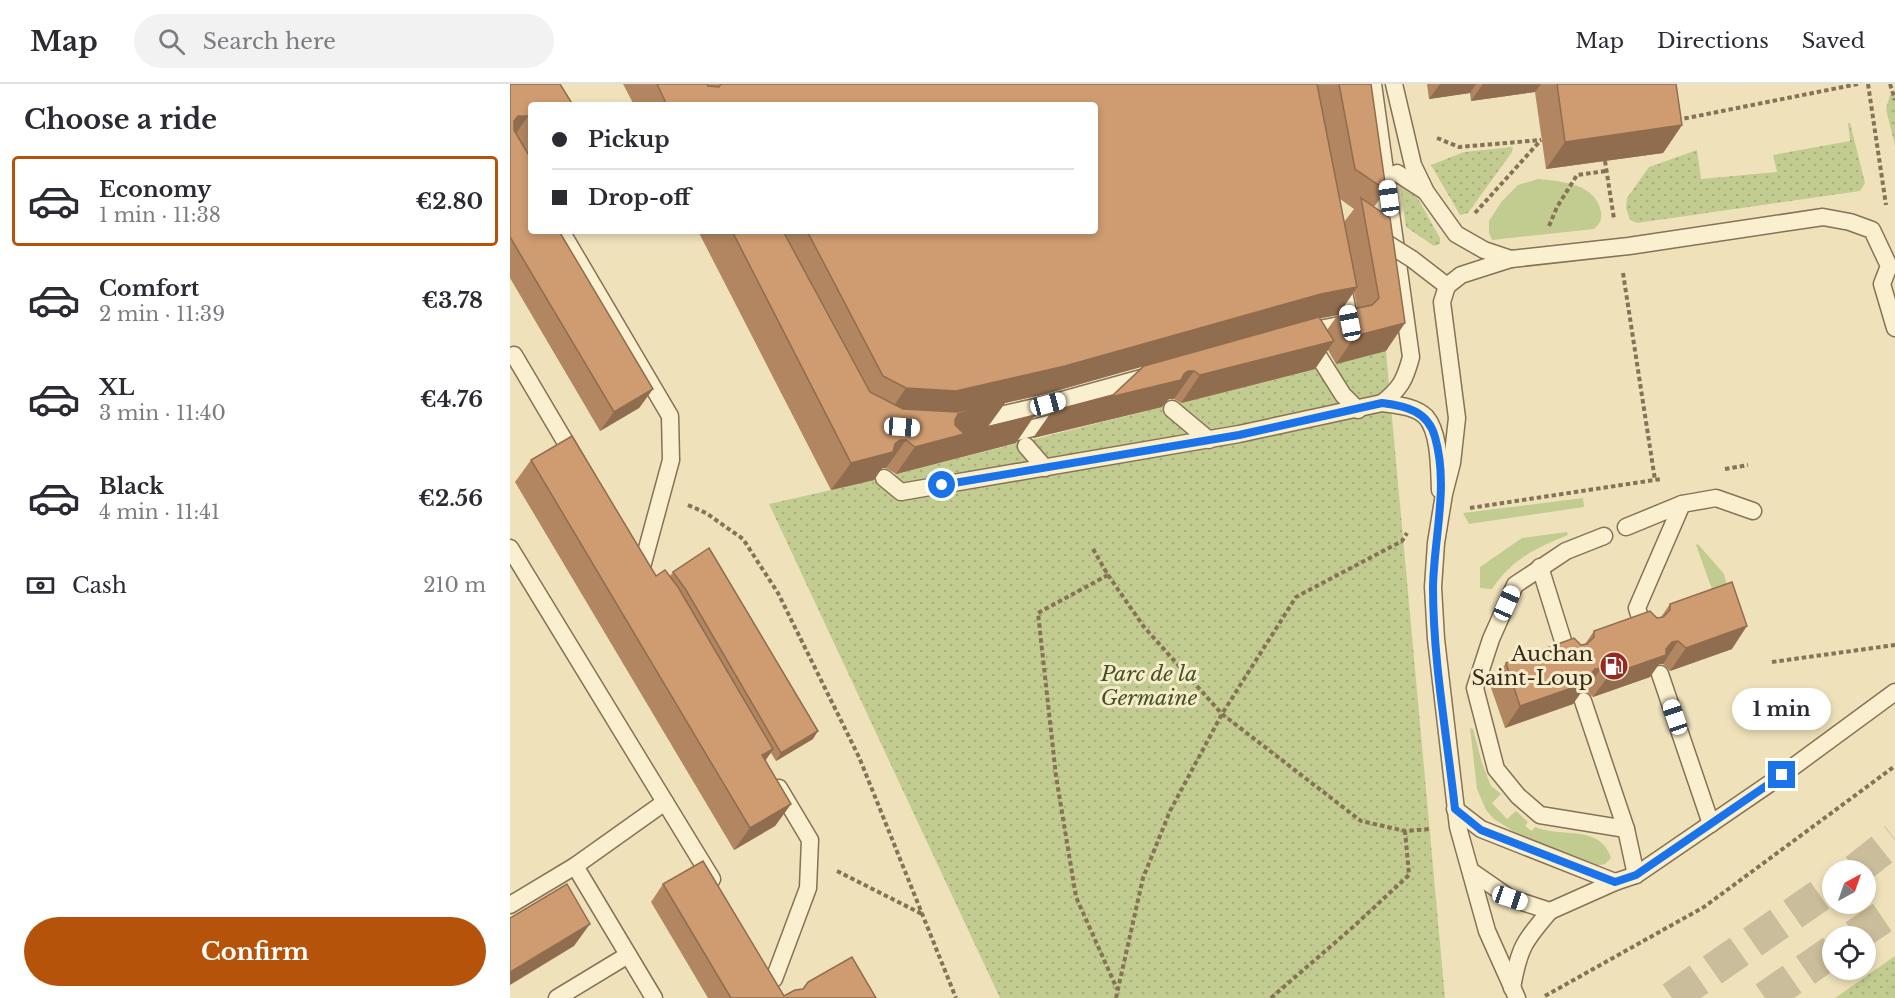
<!DOCTYPE html>
<html lang="en">
<head>
<meta charset="utf-8">
<style>
	:root { --surface:#fff; --page:#f2f2f3; --text:#2b2b33; --muted:#7c7c81; --line:#e1e1e2; --accent:#b45309 }
	body { margin:0; font-family:"Libre Baskerville",serif; background:var(--page); color:var(--text); height:100vh; display:flex; flex-direction:column; font-size:22px; white-space:nowrap }
	* { box-sizing:border-box; margin:0 }
	p { font-size:20px; color:var(--muted) }
	.icon { flex:none; width:33px; height:33px; fill:none; stroke:currentColor; stroke-width:2; stroke-linecap:round; stroke-linejoin:round }
	.map { position:relative; flex:1; overflow:hidden }
	.drawer { display:flex; flex-direction:column; background:var(--surface); width:510px }
	.drawer>* { flex:none }
	.top-card { position:absolute; left:18px; top:18px; width:570px; height:132px; border-radius:6px; box-shadow:0 3px 9px #0003; display:grid; align-content:center; height:132px; padding:0 24px; background:var(--surface) }
	.needle { width:39px; rotate:40deg }
	.tools { position:absolute; left:1312px; top:776px; display:grid; gap:12px }
	.tools a { display:grid; place-items:center; width:54px; height:54px; border-radius:50%; background:var(--surface); box-shadow:0 3px 9px #0003; font-size:30px }
	.end { position:absolute; width:27px; height:27px; margin:-14px; border:8px solid #1a73e8; background:#fff; box-shadow:0 0 0 3px #fff }
	.from { border-radius:50% }
	.bubble { position:absolute; height:42px; border-radius:21px; background:var(--surface); box-shadow:0 3px 9px #0003; font-size:20px; font-weight:700; line-height:42px; text-align:center }
	.car { position:absolute; width:18px; height:36px; margin:-18px -9px; border-radius:8px; box-shadow:0 0 4px 2px #0007; background:linear-gradient(#fff 24%,#345 0 40%,#fff 0 76%,#345 0 86%,#fff 0) }
	.top-card b { display:flex; align-items:center; gap:21px; height:57px; font-size:22px }
	.top-card b+b { border-top:2px solid var(--line) }
	.top-card i { width:15px; height:15px; background:var(--text) }
	ul { padding:0; list-style:none }
	li { display:flex; align-items:center; gap:18px; height:90px; margin:0 12px 9px; padding:0 12px; border:3px solid transparent; border-radius:6px }
	li div { flex:1 }
	li b { display:block; font-size:22px }
	li em { font-style:normal; font-weight:700 }
	li.current { border-color:var(--accent) }
	li>.icon { width:54px; height:54px; stroke-width:1.5 }
	h2 { padding:0 24px; font-size:27px; line-height:72px }
	.pay { display:flex; align-items:center; gap:15px; height:66px; padding:0 24px; font-size:22px }
	.pay p { margin-inline-start:auto }
	.primary-button { display:flex; gap:12px; margin-top:auto; padding:12px 24px }
	.primary-button a { flex:1; height:69px; border-radius:36px; background:var(--accent); color:#fff; font-size:24px; font-weight:700; line-height:69px; text-align:center }
	header { display:flex; align-items:center; gap:36px; box-sizing:border-box; height:84px; padding:0 30px; background:var(--surface); border-bottom:2px solid var(--line) }
	header strong { font-size:28px }
	nav { display:flex; gap:33px; margin-inline-start:auto; font-size:21px }
	.search { width:420px; height:54px; background:var(--page); display:flex; align-items:center; gap:15px; box-sizing:border-box; padding:0 21px; border-radius:33px; color:var(--muted); font-size:22px }
	main { display:flex; flex:1; min-height:0 }
	.map>svg:first-child { display:block }
	.grass { fill:#c2cc90 }
	.park { fill:url(#park-dots) }
	.lines { fill:none; stroke-linecap:round; stroke-linejoin:round }
	.trunk-tunnel { stroke:#cabd9b; stroke-width:33; stroke-dasharray:33 16; stroke-linecap:butt }
	.service-casing { stroke:#867255; stroke-width:19 }
	.path { stroke:#867255; stroke-width:4; stroke-dasharray:4.5 3; stroke-linecap:butt }
	.service { stroke:#faefce; stroke-width:16 }
	.service-bridge-casing { stroke:#867255; stroke-width:19; stroke-linecap:butt }
	.service-bridge { stroke:#faefce; stroke-width:16 }
	.wall { fill:#b18660; fill-rule:evenodd }
	.shaded-wall { fill:#906d4e }
	.building { fill:#ce9c70; stroke:#906d4e; stroke-width:1.5 }
	.route { stroke:#1a73e8; stroke-width:8 }
	.labels { text-anchor:middle; dominant-baseline:central; stroke-width:6; stroke-linejoin:round; paint-order:stroke }
	.poi-label { font-size:21px; fill:#35291a; stroke:#f6eccb; text-anchor:end }
	.park-label { font-size:21px; font-style:italic; fill:#435220; stroke:#f6eccb }
</style>
</head>
<body>
<header>
<strong>Map</strong>
<div class="search"><svg class="icon" aria-label="search" viewBox="0 0 24 24"><circle cx="10" cy="10" r="6"/><path d="M15 15l6 6"/></svg>Search here</div>
<nav><a>Map</a><a>Directions</a><a>Saved</a></nav>
</header>
<main>
<section class="drawer">
<h2>Choose a ride</h2>
<ul>
<li class="current"><svg class="icon" aria-label="car" viewBox="0 0 24 24"><path d="M5 17H2v-5l4-1 3-4h7l3 4 3 1v5h-3M9 17h6M6 11h13"/><circle cx="7" cy="17" r="2"/><circle cx="17" cy="17" r="2"/></svg><div><b>Economy</b><p>1 min · 11:38</p></div><em>€2.80</em></li>
<li><svg class="icon" aria-label="car" viewBox="0 0 24 24"><path d="M5 17H2v-5l4-1 3-4h7l3 4 3 1v5h-3M9 17h6M6 11h13"/><circle cx="7" cy="17" r="2"/><circle cx="17" cy="17" r="2"/></svg><div><b>Comfort</b><p>2 min · 11:39</p></div><em>€3.78</em></li>
<li><svg class="icon" aria-label="car" viewBox="0 0 24 24"><path d="M5 17H2v-5l4-1 3-4h7l3 4 3 1v5h-3M9 17h6M6 11h13"/><circle cx="7" cy="17" r="2"/><circle cx="17" cy="17" r="2"/></svg><div><b>XL</b><p>3 min · 11:40</p></div><em>€4.76</em></li>
<li><svg class="icon" aria-label="car" viewBox="0 0 24 24"><path d="M5 17H2v-5l4-1 3-4h7l3 4 3 1v5h-3M9 17h6M6 11h13"/><circle cx="7" cy="17" r="2"/><circle cx="17" cy="17" r="2"/></svg><div><b>Black</b><p>4 min · 11:41</p></div><em>€2.56</em></li>
</ul>
<div class="pay"><svg class="icon" aria-label="cash" viewBox="0 0 24 24"><path d="M3 7h18v10H3z"/><circle cx="12" cy="12" r="2"/></svg>Cash<p>210 m</p></div>
<div class="primary-button"><a>Confirm</a></div>
</section>
<div class="map">
<svg width="1385" height="914" viewBox="0 0 1385 914">
	<defs>
		<pattern id="park-dots" width="8" height="8" patternUnits="userSpaceOnUse" patternTransform="scale(1.5)"><rect width="8" height="8" fill="#c2cc90"/><path d="M2 2h.1M6 6h.1" fill="none" stroke="#a7af7c" stroke-width="1.8" stroke-linecap="round"/></pattern>
	</defs>
	<rect width="100%" height="100%" fill="#efe2bb"/>
	<g class="grass">
		<path d="M1028 95C1052 97 1086 100 1091 128 1092 136 1090 140 1084 145L982 156 979 149V137L992 117 1008 101Z"/>
		<path d="M1073 414 1074 423 959 440 953 429Z"/>
		<path d="M1057 448 1058 451C1026 464 1002 475 982 505L970 504V483L1012 454Z"/>
		<path d="M1188 460 1214 490 1221 518 1207 519 1186 461Z"/>
		<path d="M960 644 963 645 972 679 981 702 991 710 982 719 997 735 1006 727 1018 738 1015 742 1022 747 1025 743C1051 754 1091 740 1101 774L1095 780 1084 782 1003 747 984 735 976 726 967 705Z"/>
	</g>
	<g class="park">
		<path d="M1385 10V62L1376 25 1380 11Z"/>
		<path d="M1338 39H1340L1355 99 1350 107 1127 139 1120 136 1116 124 1117 114 1139 83 1187 66 1191 95 1267 88 1263 71 1340 57Z"/>
		<path d="M1003 63 1002 68 958 129 950 131 921 81 954 68Z"/>
		<path d="M890 102 907 113 930 154V160L924 162 896 143Z"/>
		<path d="M876 267 935 914H490L259 420 321 406Z"/>
		<path d="M1385 872V914H1325Z"/>
	</g>
	<g class="lines">
		<g class="trunk-tunnel">
			<path d="M1346 786 1385 755"/>
			<path d="M1345 852 1385 825"/>
			<path d="M1162 914 1323 802"/>
			<path d="M1255 914 1323 867"/>
		</g>
		<g class="service-casing">
			<g id="service">
				<path d="M863 0 901 273C895 296 890 305 872 319"/>
				<path d="M884 0 903 81 916 108 946 150 974 166 1001 175"/>
				<path d="M887 89 915 107"/>
				<path d="M51 147 160 332 161 376 132 483"/>
				<path d="M902 175 937 202"/>
				<path d="M794 248 840 239 832 198"/>
				<path d="M799 257 833 311 848 326"/>
				<path d="M4 271 66 376"/>
				<path d="M662 325 699 356"/>
				<path d="M464 337 538 320 639 292"/>
				<path d="M495 351 554 336"/>
				<path d="M516 362 535 384"/>
				<path d="M374 394 391 408 729 350 872 319C886 321 905 322 916 333 930 349 929 386 930 406"/>
				<path d="M1116 443 1172 420 1206 414 1243 427"/>
				<path d="M1094 452 1056 467 1005 501 981 555 965 604 986 685 1008 712 1030 731 1116 745"/>
				<path d="M0 464 202 795"/>
				<path d="M1030 483 1058 573"/>
				<path d="M1134 546 1127 524 1172 420"/>
				<path d="M1150 590 1201 740"/>
				<path d="M1073 617 1116 745 1126 791"/>
				<path d="M945 725 971 745 1105 798"/>
				<path d="M65 782 144 914"/>
				<path d="M961 787 1000 814 1040 827 1105 798 1126 791 1272 691 1385 608"/>
				<path d="M0 821 65 782 155 718"/>
				<path d="M264 895 298 804 300 756 269 704"/>
				<path d="M1002 904C1009 864 1014 857 1040 827"/>
				<path d="M47 914 118 871"/>
				<path d="M1007 914 977 847 948 743 926 555 923 503 926 459 934 410 942 379 947 334 932 218 937 202 951 191 1001 175 1119 162 1313 133 1340 138 1362 146 1379 182 1372 200 1385 244"/>
			</g>
		</g>
		<g class="path">
			<path d="M1358 0 1376 121"/>
			<path d="M1380 0 1385 16"/>
			<path d="M1167 36 1348 0"/>
			<path d="M927 54 949 63 1031 56"/>
			<path d="M1095 77 1104 135"/>
			<path d="M965 129 1031 56"/>
			<path d="M1039 142 1047 123 1067 91 1096 87"/>
			<path d="M1113 189 1145 396"/>
			<path d="M1215 385 1238 381"/>
			<path d="M178 421 196 429 233 455 268 509 349 673 446 914"/>
			<path d="M960 424 1151 395"/>
			<path d="M583 465 598 491 634 543 712 630 851 737 895 747 920 745"/>
			<path d="M598 491 528 529 546 692 566 813 607 905"/>
			<path d="M1262 578 1385 561"/>
			<path d="M327 787 412 830"/>
			<path d="M1035 912 1194 823 1385 682"/>
			<path d="M606 914 633 794 660 727 712 630 786 513 892 457 897 449"/>
			<path d="M761 914 843 843 899 791 895 747"/>
		</g>
		<use href="#service" class="service"/>
		<g class="service-bridge-casing">
			<path id="service-bridge" d="M867 153 902 175"/>
		</g>
		<use href="#service-bridge" class="service-bridge"/>
	</g>
	<g class="wall">
		<path d="M0 0 21 21V147L143 305 129 324 90 347 0 194Z"/>
		<path d="M113 0H861L876 106 864 123 876 267 826 280 818 266 805 285 671 319 664 315H659L657 317 652 323 523 354 603 311 633 282 535 310 495 319 478 342 506 359 386 390 376 384H372L364 396 321 406 188 147H585V21H124ZM830 115 844 125 834 138ZM844 208 847 224 830 228 817 246 810 234 828 231Z"/>
		<path d="M917 0H1166L1172 41 1153 69 1036 85 1025 8 961 17 960 9 919 15Z"/>
		<path d="M21 376 146 492H160L163 488 303 655 266 677 261 669 255 676 281 720 265 742 224 766 5 398Z"/>
		<path d="M1160 520 1222 565 1160 587 1153 580H1149L1140 593 1083 613 1076 607H1072L1063 620 995 644 980 601 996 579 1075 560 1084 547 1151 533Z"/>
		<path d="M153 800 274 912 366 914H198L141 818Z"/>
	</g>
	<g class="shaded-wall">
		<path d="M930 0H966L960 9 919 15Z"/>
		<path d="M973 0H1031L1025 8 961 17Z"/>
		<path d="M8 32H18L5 51 4 37Z"/>
		<path d="M1172 41 1153 69 1036 85 1055 58Z"/>
		<path d="M847 203 828 231 791 238 535 310 495 319 477 344 525 331 506 359 386 390 405 363 427 334 377 332 396 304 811 210Z"/>
		<path d="M895 239 876 267 826 280 845 252Z"/>
		<path d="M824 257 805 285 671 319 690 291Z"/>
		<path d="M678 287H684L664 315H659L657 317 652 323 523 354 542 327 670 296 674 290Z"/>
		<path d="M143 305 129 324 90 347 104 328Z"/>
		<path d="M390 356H396L376 384H372L364 396 321 406 341 379 385 360Z"/>
		<path d="M1237 542 1222 565 1160 587 1176 564Z"/>
		<path d="M1168 557 1153 580H1149L1140 593 1083 613 1099 591 1162 558Z"/>
		<path d="M1091 584 1076 607H1072L1063 620 995 644 1010 622 1085 585Z"/>
		<path d="M308 647 303 655 266 677 271 669Z"/>
		<path d="M263 665 248 688 252 671Z"/>
		<path d="M281 720 265 742 224 766 240 744Z"/>
		<path d="M80 840 64 862 0 901V888Z"/>
	</g>
	<g class="building">
		<path d="M0 0H50L63 21H21V35L18 32H8L4 37V46L21 75V147H49L143 305 104 328 0 153Z"/>
		<path d="M147 0H197L198 2 209 3 211 0H807L847 203 811 210 555 282 446 307 396 304 373 292 297 147H585V21H157Z"/>
		<path d="M829 0H861L876 106 845 85Z"/>
		<path d="M1047 0H1166L1172 41 1055 58Z"/>
		<path d="M851 114 880 134 895 239 845 252 830 228 862 221 869 214Z"/>
		<path d="M222 147H273L360 308 393 325 447 328 496 317 448 330 445 336V341L453 349 525 331 405 363 396 356H390L385 360 383 368 341 379Z"/>
		<path d="M809 233 824 257 690 291 684 287H678L674 290 671 296 542 327 603 311 634 282Z"/>
		<path d="M62 352 146 492 155 486 168 503 263 665 252 671 281 720 240 744 21 376Z"/>
		<path d="M199 464 308 647 271 669 176 506 163 488Z"/>
		<path d="M1222 498 1237 542 1176 564 1168 557 1162 558 1156 565V571L1099 591 1091 584 1085 585 1079 592V598L1010 622 996 579 1064 554 1071 561 1077 560 1084 553V547L1140 527 1147 534 1153 533 1160 526V520Z"/>
		<path d="M193 777 274 912 285 906 293 905 298 898 342 873 366 914H221L153 800Z"/>
		<path d="M57 800 80 840 0 888V834Z"/>
	</g>
	<g class="lines">
		<path class="route" d="M432 401 729 351 872 319C896 322 918 327 925 353 939 402 924 453 923 503 923 577 937 652 945 725L971 746 1105 798 1126 791 1272 691"/>
	</g>
	<defs>
		<g id="fuel-disc" transform="scale(1.5)"><circle r="9.5" fill="#972923" stroke="#f6eccb"/><path d="M-5.5-6h7V0h2V4h1.3V-2.5L3-4.5l.8-.8L6-3V5H2.5V1h-1V6h-7ZM-4.2-4.7v3.2H.2V-4.7Z" fill="#fff"/></g>
	</defs>
	<g fill-rule="evenodd">
		<use href="#fuel-disc" x="1104" y="582"/>
	</g>
	<g class="labels">
		<g class="poi-label">
			<text x="1083" y="570">Auchan<tspan x="1083" dy="24">Saint-Loup</tspan></text>
		</g>
		<g class="park-label">
			<text x="639" y="590">Parc de la<tspan x="639" dy="24">Germaine</tspan></text>
		</g>
	</g>
</svg>
<div class="tools">
<a><svg class="needle" viewBox="-14 -14 28 28"><path d="M0-13l5 13h-10z" fill="#e53935"/><path d="M0 13l5-13h-10z" fill="#7c7c81"/></svg></a>
<a><svg class="icon" aria-label="locate" viewBox="0 0 24 24"><circle cx="12" cy="12" r="6"/><path d="M12 2v4M12 18v4M2 12h4M18 12h4"/></svg></a>
</div>
<i class="end from" style="left:432px;top:401px"></i>
<i class="end" style="left:1272px;top:691px"></i>
<div class="bubble" style="left:1222px;top:604px;width:99px">1 min</div>
<i class="car" style="left:879px;top:114px;rotate:352deg"></i>
<i class="car" style="left:840px;top:239px;rotate:349deg"></i>
<i class="car" style="left:538px;top:320px;rotate:75deg"></i>
<i class="car" style="left:392px;top:343px;rotate:94deg"></i>
<i class="car" style="left:997px;top:519px;rotate:24deg"></i>
<i class="car" style="left:1165px;top:633px;rotate:341deg"></i>
<i class="car" style="left:1000px;top:814px;rotate:109deg"></i>
<div class="top-card">
<b><i class="from"></i>Pickup</b>
<b><i></i>Drop-off</b>
</div>
</div>
</main>
</body>
</html>
